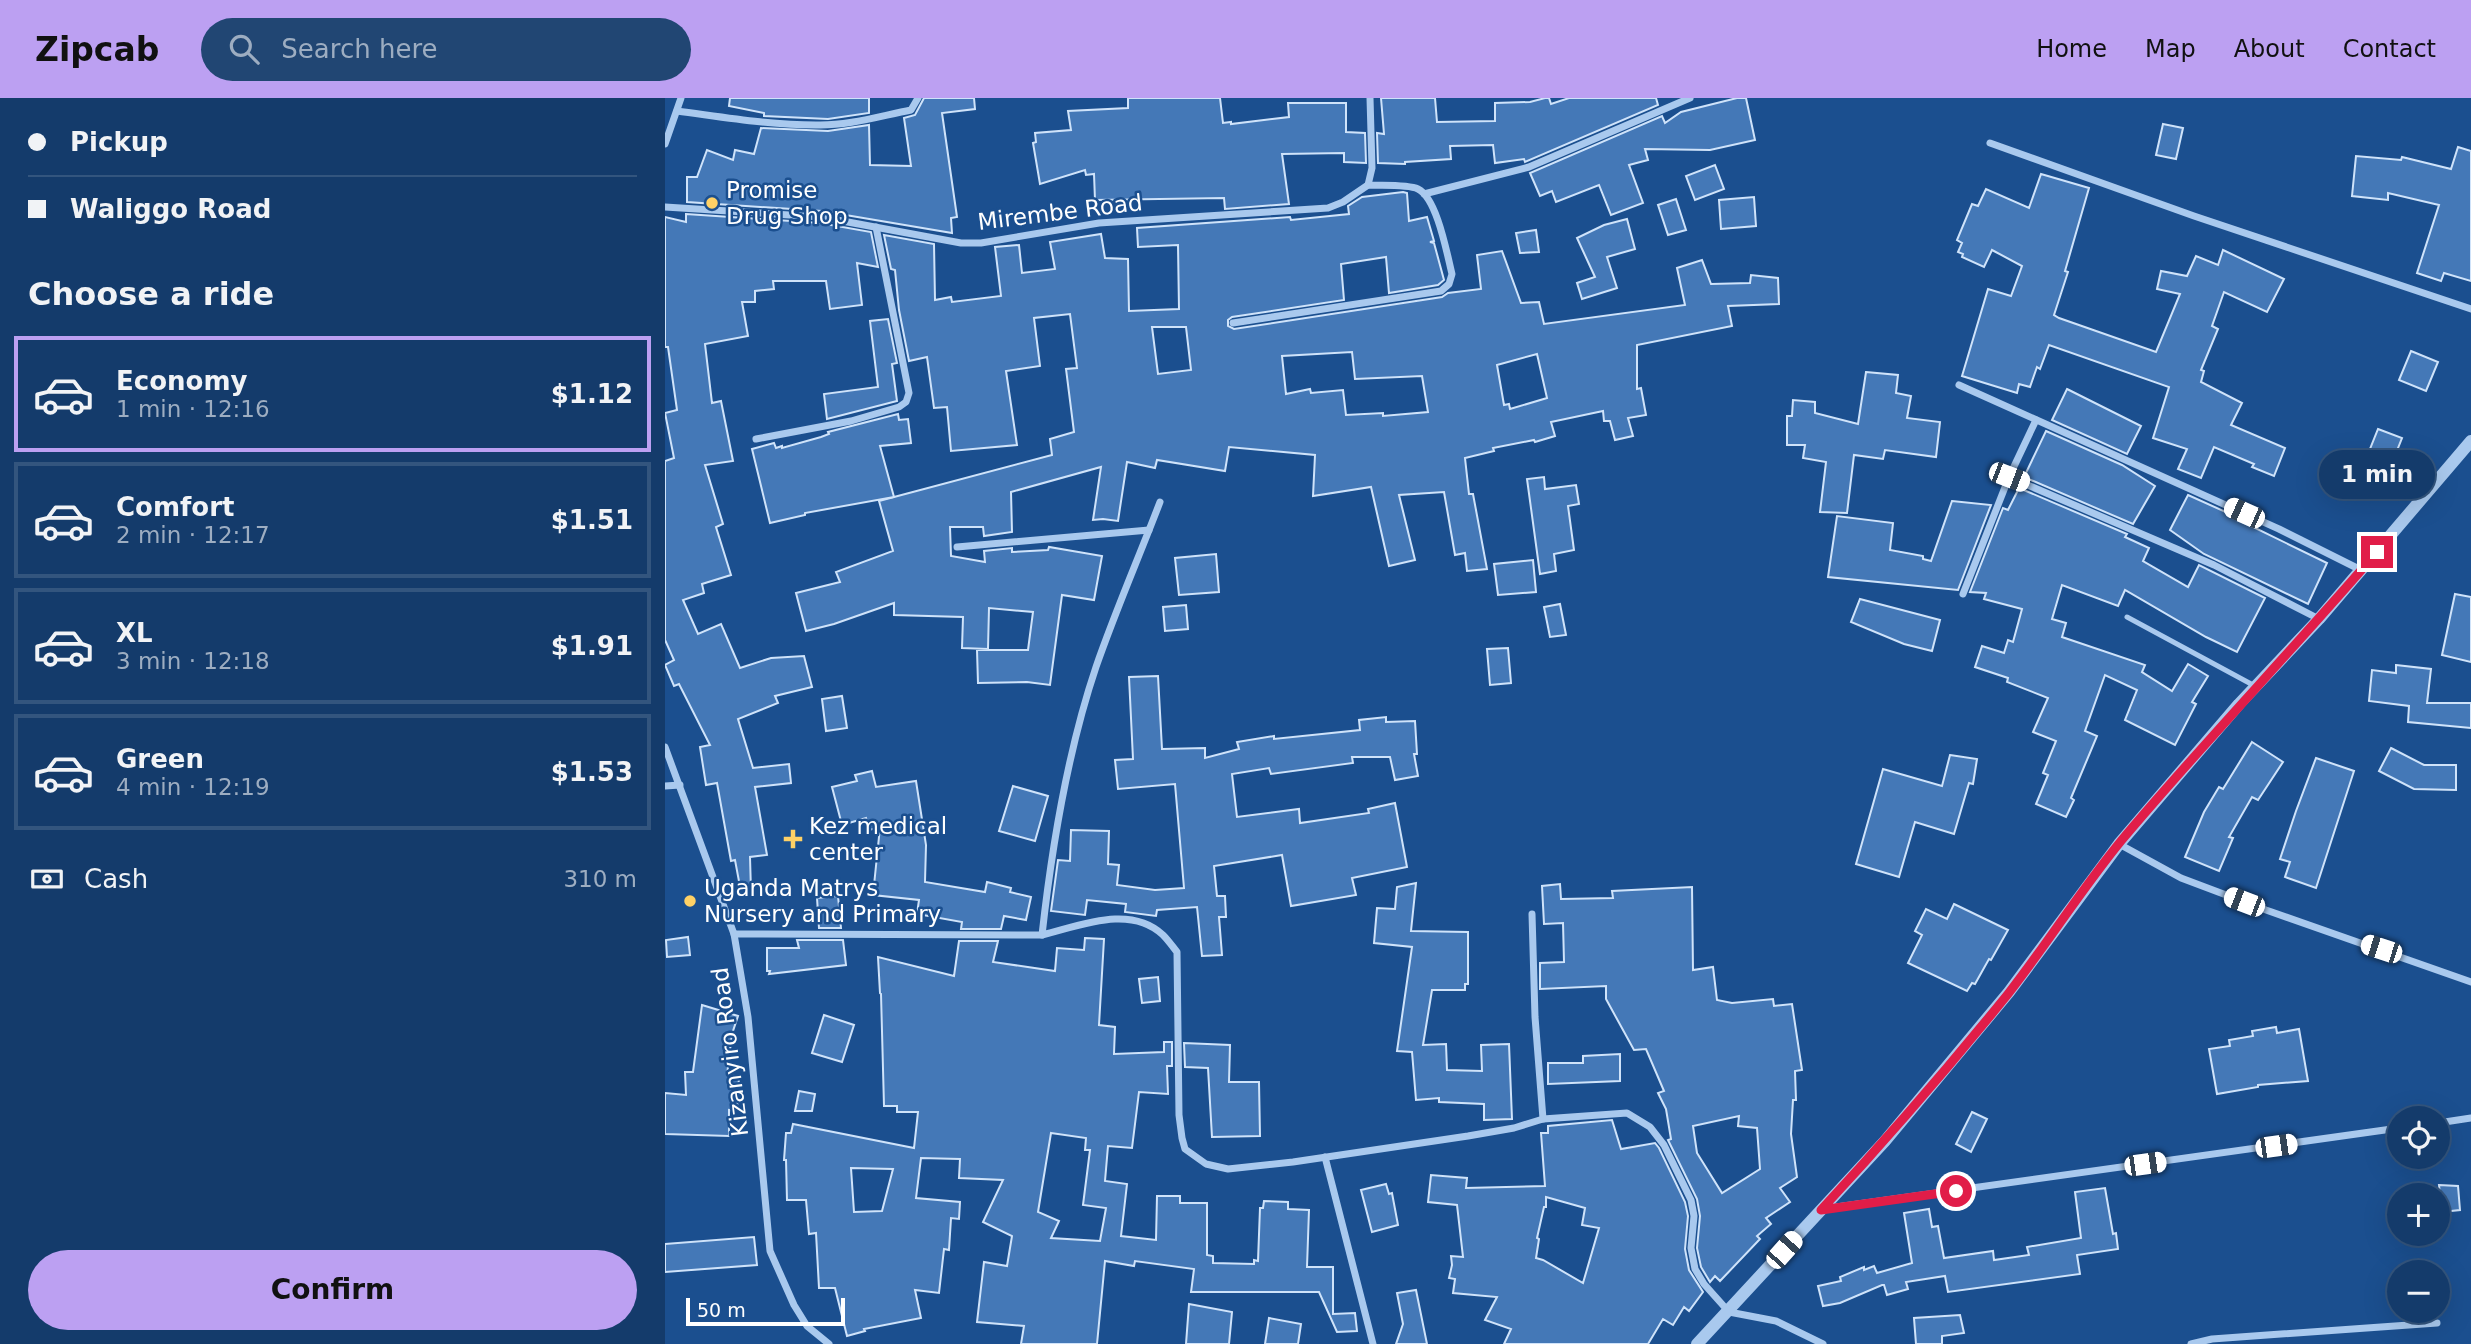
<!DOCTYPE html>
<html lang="en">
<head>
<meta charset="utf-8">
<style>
	:root { --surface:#143b6b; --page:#214673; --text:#f1f3f6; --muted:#9dadc1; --line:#33557e; --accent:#bca0f2 }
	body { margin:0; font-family:"DejaVu Sans",sans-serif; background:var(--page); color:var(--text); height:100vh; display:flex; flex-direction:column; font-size:26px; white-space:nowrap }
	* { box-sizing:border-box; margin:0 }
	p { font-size:23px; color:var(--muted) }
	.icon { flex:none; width:38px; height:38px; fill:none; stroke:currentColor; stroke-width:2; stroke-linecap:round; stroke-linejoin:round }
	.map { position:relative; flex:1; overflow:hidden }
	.drawer { display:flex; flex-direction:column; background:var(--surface); width:665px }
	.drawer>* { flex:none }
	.hud { display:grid; align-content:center; height:154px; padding:0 28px; background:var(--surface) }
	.fabs { position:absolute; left:1722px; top:1008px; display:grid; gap:14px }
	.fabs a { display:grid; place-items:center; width:63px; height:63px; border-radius:50%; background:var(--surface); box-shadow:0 7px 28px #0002,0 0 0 2px var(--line); font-size:35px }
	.scale { position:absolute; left:21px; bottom:18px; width:159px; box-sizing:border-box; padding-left:7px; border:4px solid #fff; border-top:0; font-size:19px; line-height:24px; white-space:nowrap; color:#fff; -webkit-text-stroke:5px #1b4f8f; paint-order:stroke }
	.end { position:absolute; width:32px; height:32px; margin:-16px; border:9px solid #e11d48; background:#fff; box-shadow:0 0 0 4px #fff }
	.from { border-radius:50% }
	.bubble { position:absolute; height:49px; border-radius:24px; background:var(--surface); box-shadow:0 7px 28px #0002,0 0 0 2px var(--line); font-size:23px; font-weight:700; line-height:49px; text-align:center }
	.car { position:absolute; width:21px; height:42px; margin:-21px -10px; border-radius:9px; box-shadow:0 0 5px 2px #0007; background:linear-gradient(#fff 24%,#345 0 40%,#fff 0 76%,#345 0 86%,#fff 0) }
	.hud b { display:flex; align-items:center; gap:24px; height:66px; font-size:26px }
	.hud b+b { border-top:2px solid var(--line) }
	.hud i { width:18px; height:18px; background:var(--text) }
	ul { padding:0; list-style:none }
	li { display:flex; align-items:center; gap:21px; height:116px; margin:0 14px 10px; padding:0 14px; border:4px solid var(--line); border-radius:0px }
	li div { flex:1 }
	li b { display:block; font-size:26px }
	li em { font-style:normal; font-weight:700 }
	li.current { border-color:var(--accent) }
	li>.icon { width:63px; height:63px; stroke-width:1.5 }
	h2 { padding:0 28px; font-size:32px; line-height:84px }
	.pay { display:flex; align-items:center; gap:18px; height:77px; padding:0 28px; font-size:26px }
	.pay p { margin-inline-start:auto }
	.button { display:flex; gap:14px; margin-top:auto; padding:14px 28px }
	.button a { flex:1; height:80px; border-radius:42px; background:var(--accent); color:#111; font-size:28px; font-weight:700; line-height:80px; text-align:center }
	header { display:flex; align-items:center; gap:42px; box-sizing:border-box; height:98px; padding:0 35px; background:var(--accent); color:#111 }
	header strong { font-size:33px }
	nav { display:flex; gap:38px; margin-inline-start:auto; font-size:24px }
	.search { width:490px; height:63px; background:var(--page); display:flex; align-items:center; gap:18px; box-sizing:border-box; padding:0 24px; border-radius:38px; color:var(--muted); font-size:26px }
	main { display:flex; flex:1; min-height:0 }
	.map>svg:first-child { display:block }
	.building { fill:#4478b7; stroke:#cfe3fa; stroke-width:2; fill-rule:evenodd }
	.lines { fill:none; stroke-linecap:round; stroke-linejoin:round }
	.service { stroke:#a9c9ee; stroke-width:5 }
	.minor { stroke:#a9c9ee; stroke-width:7 }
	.tertiary { stroke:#a9c9ee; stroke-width:12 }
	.route { stroke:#e11d48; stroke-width:9 }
	.poi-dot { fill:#ffd166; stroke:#1b4f8f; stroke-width:2.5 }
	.labels { text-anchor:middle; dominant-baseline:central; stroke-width:5; stroke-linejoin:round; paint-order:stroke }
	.poi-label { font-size:23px; fill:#fff; stroke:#1b4f8f; text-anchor:start }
	.street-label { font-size:23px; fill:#fff; stroke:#1b4f8f }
</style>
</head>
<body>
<header>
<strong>Zipcab</strong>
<div class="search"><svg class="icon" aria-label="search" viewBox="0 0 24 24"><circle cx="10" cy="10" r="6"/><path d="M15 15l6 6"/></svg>Search here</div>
<nav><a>Home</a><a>Map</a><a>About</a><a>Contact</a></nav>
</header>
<main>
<section class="drawer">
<div class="hud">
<b><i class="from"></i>Pickup</b>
<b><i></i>Waliggo Road</b>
</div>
<h2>Choose a ride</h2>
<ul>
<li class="current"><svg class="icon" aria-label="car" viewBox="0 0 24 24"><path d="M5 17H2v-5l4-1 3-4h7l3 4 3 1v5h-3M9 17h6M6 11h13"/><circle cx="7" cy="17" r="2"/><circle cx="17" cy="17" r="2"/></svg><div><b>Economy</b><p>1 min · 12:16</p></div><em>$1.12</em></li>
<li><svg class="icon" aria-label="car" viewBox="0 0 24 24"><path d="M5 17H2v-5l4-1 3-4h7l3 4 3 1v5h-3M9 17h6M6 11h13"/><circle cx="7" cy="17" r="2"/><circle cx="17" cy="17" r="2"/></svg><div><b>Comfort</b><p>2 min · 12:17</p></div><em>$1.51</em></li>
<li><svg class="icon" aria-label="car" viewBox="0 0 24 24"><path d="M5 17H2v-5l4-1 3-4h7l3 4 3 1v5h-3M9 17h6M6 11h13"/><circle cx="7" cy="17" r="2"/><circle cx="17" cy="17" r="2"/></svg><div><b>XL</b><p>3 min · 12:18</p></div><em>$1.91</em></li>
<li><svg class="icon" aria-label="car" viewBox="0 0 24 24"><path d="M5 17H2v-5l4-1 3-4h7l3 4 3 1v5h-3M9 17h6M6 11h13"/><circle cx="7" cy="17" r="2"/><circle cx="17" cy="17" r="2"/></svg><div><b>Green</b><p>4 min · 12:19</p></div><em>$1.53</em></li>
</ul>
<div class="pay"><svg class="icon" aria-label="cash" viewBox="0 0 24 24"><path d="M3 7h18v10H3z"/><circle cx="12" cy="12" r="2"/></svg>Cash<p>310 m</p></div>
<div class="button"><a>Confirm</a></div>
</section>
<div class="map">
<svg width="1806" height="1246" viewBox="0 0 1806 1246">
	<rect width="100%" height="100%" fill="#1b4f8f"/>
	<g class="building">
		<path d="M65 0H204V15L163 21 99 18V15L64 8Z"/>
		<path d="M259 0H309L310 11 277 15 292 119 286 120 287 135 157 113 22 104V79H32L42 52 68 62 70 52 89 56 96 30 163 33 204 27 205 67 246 68 239 20 250 17Z"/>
		<path d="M463 0H555L558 25 566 24V26L624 19 623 5H681V34L700 35 701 65 679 64V55L617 56 624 106 560 111 559 100 430 102 429 76 421 77 420 72 375 86 368 45 371 44 370 35 406 32 403 13 463 10Z"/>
		<path d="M716 0H770L772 24 830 23V5L865 4 880 0H884L886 6 904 0H991L993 7 860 64 859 61 830 65 828 47 785 48 786 61 740 64V66L713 65 712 35 719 36Z"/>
		<path d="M1072 0H1081L1090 42 1045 52 980 51 983 62 964 67 978 105 946 117 934 87 891 104 887 93 875 98 865 75 997 18 1000 25 1016 14Z"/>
		<path d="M1498 26 1518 30 1511 61 1491 57Z"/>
		<path d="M1793 49 1806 53V183L1779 175 1776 183 1752 175 1774 107 1723 95V102L1687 98 1691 58 1736 62 1737 59 1786 71Z"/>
		<path d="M1050 67 1059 91 1030 102 1021 78Z"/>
		<path d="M1376 76 1424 90 1400 173 1403 174 1389 217 1394 220 1491 254 1515 196 1492 191 1496 173 1522 178 1531 158 1553 167 1558 152 1619 181 1602 214 1559 194 1547 228 1553 231 1536 272 1539 273 1536 284 1577 305 1566 327 1620 350 1609 378 1587 369 1589 366 1549 349 1536 380 1513 371 1522 351 1488 340 1504 289 1384 247 1375 271 1372 269 1365 289 1354 286 1352 295 1297 278 1323 191 1346 198 1357 168 1327 152 1319 169 1297 159 1298 156 1293 154 1297 145 1292 142 1307 106 1313 108 1321 91 1364 110Z"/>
		<path d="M738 94 742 95 744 123 762 119 769 143 765 144 769 145 779 182 773 187 724 195 721 159 676 166 679 202 567 219 563 222V228L569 231 777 199 783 195 816 191 812 157 837 153 856 205 874 204 879 226 1020 207 1012 170 1037 162 1046 186 1085 185 1086 177 1113 180 1114 206 1063 208 1067 228 972 247V291L976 290 981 317 963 320 968 338 950 342 945 323H939L938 313 886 324 890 338 870 344 869 342 828 350 829 353 800 360 804 396H808L822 471 802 473 800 455 790 457 779 394 734 397 750 462 724 468 706 389 648 398 650 357 564 349 560 373 492 362 490 370 462 364 453 423 438 421 428 422 436 369 346 394 347 434 319 438 318 429H285L286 458 320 464 319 453 347 450V454L383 452 384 449 437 458 429 502 397 497 385 587 362 584 313 585 312 552H363L368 514 324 510 323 551 297 550 298 519 229 517V505L169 526 141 533 131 495 175 484 171 474 228 453 214 403 387 357 385 341 409 334 401 271 412 270 405 216 369 220 375 268 341 273 352 347 286 353 282 309 269 310 262 259 244 263 234 212 230 172 226 171 219 137 269 146 270 202 286 199 287 204 336 198 330 149 354 147 357 175 390 171 385 144 436 136 440 160 463 161 464 213 514 211 513 147 473 149 472 130 625 119 626 122 684 116 683 108 697 99ZM487 229H521L526 272 493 276ZM687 254 690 281 757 278 763 314 718 318V315L681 317 678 292 646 295 645 291 621 296 617 258ZM872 256 882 300 845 311 844 306 839 307 832 267Z"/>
		<path d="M1089 99 1091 128 1056 131 1054 102Z"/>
		<path d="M1011 101 1021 132 1003 137 993 107Z"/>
		<path d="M21 116 155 125 206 134 213 169 192 165 197 207 165 211 161 183H108L109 191 90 193V204H77L83 238 40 246 47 305 56 303 68 363 40 367 58 426 51 429 66 477 37 486 39 495 18 502 33 536 56 526 75 570 106 560 139 558 147 589 110 598 113 605 73 621 88 670 124 666 126 685 90 689 102 757 85 759 86 793 76 794 70 762 66 763 52 685 41 687 35 649 45 647 14 586 9 588 0 567 9 562 0 542V363L9 360 0 315 12 312 3 249H0V119L21 124Z"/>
		<path d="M962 121 970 151 942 159 952 190 917 201 912 185 930 179 912 140 939 127Z"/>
		<path d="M871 132 874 154 855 155 851 135Z"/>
		<path d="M223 221 232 265 227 266 232 303 162 321 159 296 213 289 205 223Z"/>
		<path d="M1746 253 1773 264 1761 293 1734 282Z"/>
		<path d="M1201 274 1233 277 1231 295 1246 298 1242 320 1275 324 1271 359 1220 352 1218 361 1189 357 1182 415 1155 414 1161 364 1138 360 1140 347H1122V318H1127L1128 302 1150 304V315L1193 326Z"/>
		<path d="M1402 291 1476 328 1462 356 1387 322Z"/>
		<path d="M233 316 234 322 243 321 246 345 215 348 229 399 140 415V417L105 425 87 351 109 345 111 350 117 348V350L156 339 164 336 163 334Z"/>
		<path d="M1713 331 1737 340 1727 365 1703 356Z"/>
		<path d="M1381 333 1457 367 1490 388 1468 426 1359 379Z"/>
		<path d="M879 379 880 391 911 387 914 406 903 408 909 452 889 456 891 473 875 476 862 381Z"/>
		<path d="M1354 390 1462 436 1460 439 1484 450 1478 463 1523 489 1534 467 1600 500 1572 554 1541 539 1460 492 1453 508 1397 487 1387 521 1401 525 1397 539 1480 567 1477 574 1507 593 1523 566 1543 578 1527 604 1531 606 1510 647 1460 622 1472 592 1440 577 1420 633 1432 638 1406 700 1409 702 1401 719 1371 706 1383 677 1378 675 1391 643 1368 634 1383 600 1342 584 1343 580 1310 569 1317 548 1339 555 1343 542 1348 544 1357 511 1319 501 1321 495 1305 494 1338 410 1343 412Z"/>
		<path d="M1523 397 1585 425 1584 427 1662 465 1643 506 1539 456 1505 432Z"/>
		<path d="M1287 403 1326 407 1293 492 1163 479 1172 418 1228 425 1225 452 1258 458V461L1266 463Z"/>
		<path d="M551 456 554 494 514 497 510 460Z"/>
		<path d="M868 462 871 494 833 497 829 466Z"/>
		<path d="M1790 496 1806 499V564L1777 557Z"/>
		<path d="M1195 501 1275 522 1267 553 1239 546 1186 524Z"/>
		<path d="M895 506 901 537 885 539 879 509Z"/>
		<path d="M521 507 523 531 500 533 498 509Z"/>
		<path d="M843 550 846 585 825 587 822 551Z"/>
		<path d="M1731 567 1766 571 1762 605H1806V630L1743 624 1744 608 1704 603 1707 572 1731 575Z"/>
		<path d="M493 578 497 651 540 650V660L574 651 572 644 609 638V641L695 632 694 622 721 619V624L750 623 752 656H749L753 678 730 682 725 659H687L688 665 606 676 604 670 567 676 572 719 634 711 635 725 704 715 703 711 730 705 742 769 687 780 691 797 626 808 617 757 549 768 552 798H560L561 819H554L557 857 537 858 532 809 492 812 491 818 460 814 461 806 422 802 420 817 386 813 393 762 405 763 406 732 444 733 443 766 454 767 452 787 490 792 519 790 510 686 453 691 450 662 468 661 464 579Z"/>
		<path d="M177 598 182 630 161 633 157 601Z"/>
		<path d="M1587 644 1618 664 1593 702 1587 699 1564 739 1568 740 1554 773 1520 759 1539 714 1554 689 1558 691Z"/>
		<path d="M1726 650 1759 667H1791V692L1749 691 1714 673Z"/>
		<path d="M1285 657 1312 661 1308 686 1304 685 1289 736 1250 724 1234 779 1191 766 1218 671 1277 688Z"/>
		<path d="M1651 660 1689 673 1651 790 1620 779 1625 764 1615 761 1631 713Z"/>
		<path d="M207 673 211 689 251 683 261 747 260 784 320 794 322 784 346 790 345 794 366 799 361 822 339 818 336 831H296L297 824 252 816 254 802 208 797 215 729 204 732 201 720 177 727 167 689 192 683 190 677Z"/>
		<path d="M348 688 383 698 370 743 334 733Z"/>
		<path d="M751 785 746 833 803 834V886H800V892H767L758 947 781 946 782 972 817 973 816 947 844 946 847 1021 819 1022V1006L774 1004V1000L751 1002 747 954 732 953 747 849 709 845 712 810 730 811 732 789Z"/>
		<path d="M895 786 896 801 948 800 947 793 1027 789 1028 872 1048 869 1052 902 1067 905 1108 901 1109 908 1127 906 1137 972 1130 973 1131 1002H1128L1126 1036 1132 1079 1115 1090 1125 1104 1101 1120 1106 1126 1092 1138 1095 1141 1055 1183 1050 1178 1045 1184 1036 1169 1032 1150 1035 1118 1032 1101 1003 1042 1006 1041 1001 1011 993 995 999 993 981 951 969 952 941 901V888L875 891V865L899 864 898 825 879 826 877 788ZM1074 1018 1073 1028 1092 1030 1095 1071 1057 1095 1032 1055 1028 1028Z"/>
		<path d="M173 798 176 830H154L152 800Z"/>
		<path d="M1289 806 1343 832 1326 862 1324 861 1310 886 1307 885 1302 893 1243 865 1257 837 1250 833 1261 811 1282 821Z"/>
		<path d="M23 839 25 857 2 859 1 842Z"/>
		<path d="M420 840 439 841 434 927 450 929 449 956 499 954V944H507V968H502L503 996 474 994 467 1050 443 1048 440 1083 462 1086 456 1138 491 1142 492 1098H515V1105H542V1157L548 1158V1165L589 1166V1162L593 1163 595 1110H598L599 1103 623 1104V1111L644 1112 642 1169H668V1216L690 1215 692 1233 672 1234 654 1194H526L529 1171 470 1163 469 1168 440 1163 432 1246H356L359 1228 312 1224 319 1164 342 1168 347 1138 318 1124 338 1082 294 1080 295 1061 256 1060 251 1100 295 1104 294 1121 286 1120 284 1152 279 1151 274 1195 250 1192 256 1220 199 1231 200 1233 182 1238 170 1190H154L151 1135 144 1136 141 1102H122L121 1062H119L121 1035H126L128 1026 249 1050 253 1014H232V1008H219L216 896 215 895 213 859 289 878 294 843H333L328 864 390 873 392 850 419 852ZM386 1035 421 1040 420 1052H425L418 1107 441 1110 435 1143 386 1140 394 1123 373 1114ZM186 1070 228 1071 217 1113 189 1114Z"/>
		<path d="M132 842H178L181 867 104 876 105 873H102V850H134Z"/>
		<path d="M493 879 495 903 477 905 474 881Z"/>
		<path d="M37 907 73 918 67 936 62 977 74 978 72 1013 64 1012V1038L0 1036V995L21 997 20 974H28Z"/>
		<path d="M159 917 189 927 177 964 147 955Z"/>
		<path d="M1611 929 1612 935 1634 931 1643 983 1593 987V989L1552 996 1544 951 1565 948 1564 942 1588 938 1587 933Z"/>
		<path d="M519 945 565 947 564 984H594L595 1038 547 1039 543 970 520 969Z"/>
		<path d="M955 956V983L883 986V965H918V958Z"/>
		<path d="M134 993 150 996 147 1013H130Z"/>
		<path d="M1307 1014 1322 1021 1306 1054 1291 1046Z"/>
		<path d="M947 1022 956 1051 990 1045 994 1050 1020 1104 1023 1118 1020 1151 1024 1172 1038 1194 1024 1213 1019 1209 1008 1227 998 1221 983 1246H839L846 1231 820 1222 832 1199 788 1195 790 1181 784 1180 787 1167 786 1158 798 1159 792 1107 763 1104 766 1077 802 1080 801 1090 880 1088 876 1035H883V1028ZM881 1099 920 1110 917 1127 934 1130 918 1185 878 1162 871 1160 874 1141 872 1140 879 1109H881Z"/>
		<path d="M721 1086 724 1096 727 1095 733 1127 707 1134 696 1092Z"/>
		<path d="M1774 1087 1793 1088 1795 1112 1777 1114Z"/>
		<path d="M1440 1090 1448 1136 1451 1135 1453 1151 1412 1157 1415 1176 1283 1194 1280 1178 1241 1184 1243 1191 1222 1197 1219 1187H1217L1175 1205 1158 1208 1153 1188 1176 1183 1175 1179 1199 1169V1172L1209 1168 1212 1175 1247 1165 1239 1115 1264 1111 1267 1129 1273 1128 1279 1160 1328 1153 1329 1162 1364 1157 1362 1149 1416 1140 1410 1094Z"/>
		<path d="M89 1139 92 1167 0 1174V1146Z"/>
		<path d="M751 1192 762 1246H731L738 1226 732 1195Z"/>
		<path d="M524 1206 567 1214 564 1246H521Z"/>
		<path d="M1295 1217 1299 1235 1277 1238V1246H1251L1249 1220Z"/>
		<path d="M604 1220 636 1226 633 1246H600Z"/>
	</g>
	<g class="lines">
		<path class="service" d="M1462 519 1588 587"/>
		<g class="minor">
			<path d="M12 13C58 19 104 27 151 27 183 28 215 18 246 12L253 0"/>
			<path d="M1325 45 1529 118 1806 211"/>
			<path d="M0 46 16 0"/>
			<path d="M759 96 864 69 1025 0"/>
			<path d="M0 109 156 119 296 145H316L434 125 663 110 678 104 703 87 707 70 705 0"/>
			<path d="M568 225 776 193 784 186 787 176C782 156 772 100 753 91 742 86 715 88 703 87"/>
			<path d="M1294 287 1614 431 1696 472"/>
			<path d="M91 341 186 323 234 309 241 304 244 295 211 129"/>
			<path d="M1344 379 1549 467 1654 521"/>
			<path d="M292 449 484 432"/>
			<path d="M1298 496 1344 379 1371 322"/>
			<path d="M0 649 69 836 83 919 105 1153 129 1207 142 1228 164 1246"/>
			<path d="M0 688 15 687"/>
			<path d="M1454 746 1516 780 1601 812 1806 884"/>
			<path d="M867 816 870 919 878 1021"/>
			<path d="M69 836 377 837C387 747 402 655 431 569 450 514 474 459 495 404"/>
			<path d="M377 837C415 828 465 806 498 837 503 842 508 849 512 854L514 1017 517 1040 520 1051 541 1066 563 1071 628 1064 803 1038 849 1030 878 1021 962 1015 985 1029 999 1047 1026 1102 1029 1118 1026 1150 1030 1171 1039 1186 1064 1214 1111 1223 1158 1246"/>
			<path d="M1773 1025 1806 1020"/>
			<path d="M660 1059 708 1246"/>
			<path d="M1157 1111 1734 1030"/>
			<path d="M1526 1246 1547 1241 1602 1237 1772 1225"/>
		</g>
		<path class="tertiary" d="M1032 1246 1220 1043 1344 894 1454 746 1574 606 1654 521 1806 343"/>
	</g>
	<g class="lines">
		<path class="route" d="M1291 1093 1156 1112C1221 1042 1283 970 1343 896 1382 846 1416 792 1456 743 1539 644 1628 552 1712 454"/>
	</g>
	<g class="poi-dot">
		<circle cx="47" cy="105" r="7"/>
		<path d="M124.5 730.5h7v7h7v7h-7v7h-7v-7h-7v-7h7z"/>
		<circle cx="25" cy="803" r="7"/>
	</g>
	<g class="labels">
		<g class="poi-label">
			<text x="61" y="92">Promise<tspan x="61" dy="26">Drug Shop</tspan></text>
			<text x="144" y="728">Kez medical<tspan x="144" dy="26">center</tspan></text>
			<text x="39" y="790">Uganda Matrys<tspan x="39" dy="26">Nursery and Primary</tspan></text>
		</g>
		<g class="street-label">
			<text transform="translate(395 114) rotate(-7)">Mirembe Road</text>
			<text transform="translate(65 954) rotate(-97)">Kizanyiro Road</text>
		</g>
	</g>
</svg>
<div class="fabs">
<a><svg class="icon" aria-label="locate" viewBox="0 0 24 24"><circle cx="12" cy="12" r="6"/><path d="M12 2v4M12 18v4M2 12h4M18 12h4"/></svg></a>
<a>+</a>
<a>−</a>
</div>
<div class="scale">50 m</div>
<i class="end from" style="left:1291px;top:1093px"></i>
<i class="end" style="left:1712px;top:454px"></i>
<div class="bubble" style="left:1654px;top:352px;width:116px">1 min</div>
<i class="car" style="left:1344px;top:379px;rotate:111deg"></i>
<i class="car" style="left:1579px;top:415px;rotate:294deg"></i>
<i class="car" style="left:1579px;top:804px;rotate:291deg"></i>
<i class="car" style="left:1716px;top:851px;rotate:288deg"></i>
<i class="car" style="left:1611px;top:1048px;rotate:82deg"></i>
<i class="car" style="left:1480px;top:1066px;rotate:82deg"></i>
<i class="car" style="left:1119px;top:1152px;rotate:42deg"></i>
</div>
</main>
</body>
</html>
